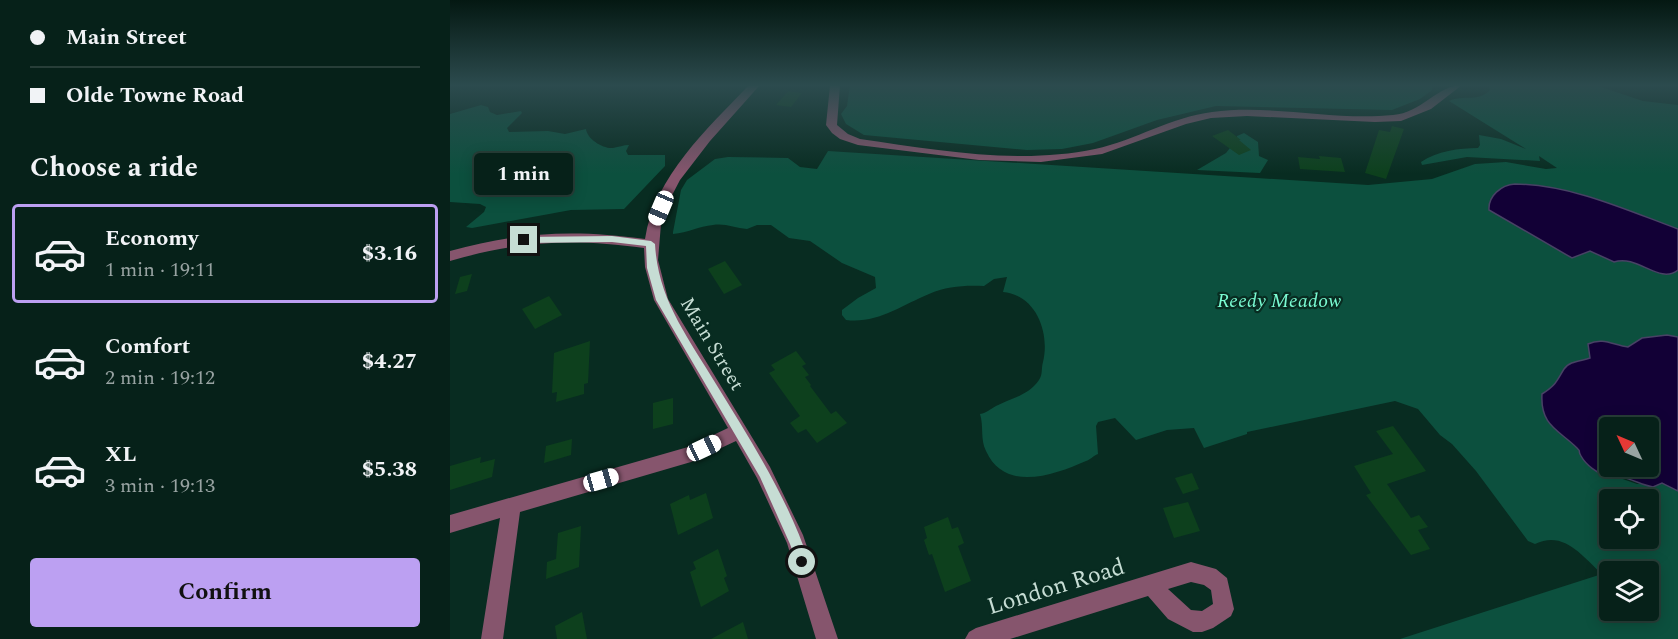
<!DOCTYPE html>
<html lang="en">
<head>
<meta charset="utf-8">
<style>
	:root { --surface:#062119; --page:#142e26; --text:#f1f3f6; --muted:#98a3a2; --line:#273e38; --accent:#bca0f2 }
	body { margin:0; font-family:Spectral,serif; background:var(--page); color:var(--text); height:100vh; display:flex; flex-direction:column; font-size:22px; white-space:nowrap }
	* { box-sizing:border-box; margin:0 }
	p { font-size:20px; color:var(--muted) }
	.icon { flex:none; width:33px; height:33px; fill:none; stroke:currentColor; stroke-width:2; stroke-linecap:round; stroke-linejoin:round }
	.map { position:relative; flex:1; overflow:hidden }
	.drawer { display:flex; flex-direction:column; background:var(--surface); width:450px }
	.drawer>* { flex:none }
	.guide { display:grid; align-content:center; height:132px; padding:0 30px; background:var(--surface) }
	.needle { width:39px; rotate:314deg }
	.fabs { position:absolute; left:1149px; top:417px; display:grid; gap:12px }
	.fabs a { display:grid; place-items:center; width:60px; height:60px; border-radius:6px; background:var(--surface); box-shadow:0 3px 15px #0003,0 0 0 2px var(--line); font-size:30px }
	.end { position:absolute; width:27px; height:27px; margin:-14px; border:8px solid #c6ddd4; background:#111; box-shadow:0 0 0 3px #111 }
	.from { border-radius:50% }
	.bubble { position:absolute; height:42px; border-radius:6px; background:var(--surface); box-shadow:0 3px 15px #0003,0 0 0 2px var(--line); font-size:20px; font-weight:700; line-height:42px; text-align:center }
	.car { position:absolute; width:18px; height:36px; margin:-18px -9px; border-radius:8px; box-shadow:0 0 4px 2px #0007; background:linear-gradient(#fff 24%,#345 0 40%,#fff 0 76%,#345 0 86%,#fff 0) }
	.guide b { display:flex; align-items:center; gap:21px; height:57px; font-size:22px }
	.guide b+b { border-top:2px solid var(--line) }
	.guide i { width:15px; height:15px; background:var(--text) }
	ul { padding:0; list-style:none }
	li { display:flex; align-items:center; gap:18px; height:99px; margin:0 12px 9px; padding:0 18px; border:3px solid transparent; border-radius:6px }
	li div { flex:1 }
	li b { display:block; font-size:22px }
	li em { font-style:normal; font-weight:700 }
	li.selected { border-color:var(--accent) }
	li>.icon { width:54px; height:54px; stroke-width:1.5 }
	h2 { padding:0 30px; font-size:27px; line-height:72px }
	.action { display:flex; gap:12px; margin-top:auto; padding:12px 30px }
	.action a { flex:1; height:69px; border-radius:6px; background:var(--accent); color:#111; font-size:24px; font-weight:700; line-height:69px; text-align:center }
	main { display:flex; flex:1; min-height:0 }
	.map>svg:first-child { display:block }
	.green { fill:#0c503e; fill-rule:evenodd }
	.water { fill:#120036; stroke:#484265; stroke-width:1.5; fill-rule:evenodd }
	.building { fill:#0d401d }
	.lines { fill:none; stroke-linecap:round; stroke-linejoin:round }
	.minor { fill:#86556d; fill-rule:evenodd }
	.route { fill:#c6ddd4 }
	.labels { text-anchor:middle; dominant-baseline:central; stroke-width:4.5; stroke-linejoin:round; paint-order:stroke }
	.park-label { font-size:20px; font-style:italic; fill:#7afbd2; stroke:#082c21 }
	.street-label { font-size:20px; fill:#c6ddd4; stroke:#082c21 }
	.near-street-label { font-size:24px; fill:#c6ddd4; stroke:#082c21 }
</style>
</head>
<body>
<main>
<section class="drawer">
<div class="guide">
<b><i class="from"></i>Main Street</b>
<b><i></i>Olde Towne Road</b>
</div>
<h2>Choose a ride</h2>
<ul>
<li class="selected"><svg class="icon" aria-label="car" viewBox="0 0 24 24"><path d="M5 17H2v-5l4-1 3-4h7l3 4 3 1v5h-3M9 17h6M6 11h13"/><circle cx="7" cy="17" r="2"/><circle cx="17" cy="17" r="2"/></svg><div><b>Economy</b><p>1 min · 19:11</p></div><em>$3.16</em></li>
<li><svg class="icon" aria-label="car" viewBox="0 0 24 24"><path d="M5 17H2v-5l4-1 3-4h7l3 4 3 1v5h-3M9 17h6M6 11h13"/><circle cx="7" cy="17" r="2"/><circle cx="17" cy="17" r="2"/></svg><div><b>Comfort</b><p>2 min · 19:12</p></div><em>$4.27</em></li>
<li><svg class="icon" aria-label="car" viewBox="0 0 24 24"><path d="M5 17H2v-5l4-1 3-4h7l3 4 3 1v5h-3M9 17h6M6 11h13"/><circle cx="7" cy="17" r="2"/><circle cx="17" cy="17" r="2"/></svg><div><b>XL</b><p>3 min · 19:13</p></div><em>$5.38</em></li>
</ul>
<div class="action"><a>Confirm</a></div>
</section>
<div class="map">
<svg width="1228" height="639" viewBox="0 0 1228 639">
	<rect width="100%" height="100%" fill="#082c21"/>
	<g class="green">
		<path d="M400 85H980L983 87 981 91 970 99 942 110 766 106 707 120 643 143 612 149 577 150 414 135 396 124 391 114 397 106Z"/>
		<path d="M1038 85H1145L1193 101 1228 105V338L1122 363 1102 389 1097 391 1093 408 1099 422 1128 449 1131 456 1161 475 1187 484 1212 483 1228 491V639H950L1152 574C1132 556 1114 530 1085 544L1078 541 1026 471 1002 444 990 435 968 409 945 401 797 432V434L754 448 744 428 717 430 686 440 665 418 648 422 646 426 648 454C643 456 640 460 636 461 604 475 555 493 536 451 530 439 534 427 530 414 537 413 540 409 546 406 561 398 578 396 589 380 593 374 591 369 593 362 600 334 587 295 553 292L557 277 544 279 534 286C516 285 497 286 479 294 452 305 427 324 396 320L392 315V310L408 298 426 288 425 277 392 263 360 241 339 238 321 225H307L297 229C285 228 275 223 263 225 249 226 238 233 223 234V232L231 190 237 180 265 159 278 157 338 158 350 167 367 169 378 151 918 185 982 179 1025 164 1056 162 1096 169 1107 168 1089 156 1090 161 1017 157 972 165 971 162C987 151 1009 148 1028 148L1030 145 1029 135 1051 139 1076 149 999 101C1014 94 1027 103 1040 90ZM1160 500H1198V538H1160ZM1160 572H1198V610H1160Z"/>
		<path d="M31 105 38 107 40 112 47 115 71 111 72 113 57 128 59 132 98 131 115 134 136 129C137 139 153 149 163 148 169 147 173 145 179 145L176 151 178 155H215V166L174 209 121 210 22 228 16 227 34 212 36 207 30 204 0 202V114Z"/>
		<path d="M794 133 808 142 809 156 818 160 810 173 747 170 776 153 787 139V136Z"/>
	</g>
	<g class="water">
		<path d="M1065 184C1122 185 1174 209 1228 229V270C1209 285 1188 254 1164 262L1140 251 1122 258 1039 210C1038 196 1051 185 1065 184Z"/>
		<path d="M1217 335 1228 337V491L1212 483 1203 487C1190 485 1169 472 1157 477 1147 473 1136 465 1131 456 1127 449 1132 453 1127 448 1109 430 1090 426 1092 394 1106 385 1106 382 1114 369 1119 361 1132 361 1140 358L1138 344C1153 337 1163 345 1178 347L1192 338ZM1160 428H1198V466H1160Z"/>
	</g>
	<g class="building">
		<path d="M338 91 352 93 341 107 326 105Z"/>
		<path d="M942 126 954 129 936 179 915 173 929 130 940 132Z"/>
		<path d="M778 130 791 140H789L801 150 789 155 762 136Z"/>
		<path d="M869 156 891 158 895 172 850 169 848 157 870 159Z"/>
		<path d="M275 261 292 285 274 294 258 269Z"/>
		<path d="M22 274 17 291 5 294 10 277Z"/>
		<path d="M99 296 112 315 85 329 72 309Z"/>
		<path d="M140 341 138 383 134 384V394L106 402 107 392 102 393 104 353Z"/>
		<path d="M346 351 356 364 352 366 359 375 355 377 361 385 360 386 381 414 386 411 397 423 367 443 356 429 348 433 340 423 350 416 319 373 325 370 321 365Z"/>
		<path d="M223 398V424L203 429V403Z"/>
		<path d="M943 426 976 471 937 484 961 518 969 515 978 527 968 530 980 549 961 555 916 495 921 493 904 466 943 454 926 431Z"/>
		<path d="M122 439 121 455 94 463 96 446Z"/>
		<path d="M31 457 30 463 45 459 42 477 0 490V466Z"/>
		<path d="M742 473 749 489 733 494 725 478Z"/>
		<path d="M256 493 263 518 228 535 220 504 239 495 240 500Z"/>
		<path d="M738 502 750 531 724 538 713 508Z"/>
		<path d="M498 517 502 529 508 527 514 543 508 546 521 581 495 592 482 554 479 555 474 540 477 538 474 527Z"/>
		<path d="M131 526 129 567 96 579 97 562 106 559 108 533Z"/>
		<path d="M268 549 277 576 274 578 279 591 251 607 240 572 246 569 243 562Z"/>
		<path d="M132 612 137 639H107L105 626Z"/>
		<path d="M293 622 298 639H261Z"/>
	</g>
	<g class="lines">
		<g class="minor">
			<path d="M299 85H310L260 141 230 180 219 201 211 224 208 260 218 299 320 467 353 535 388 639H366L337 543 307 478 286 441 241 462 70 512 53 639H31L50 518 0 533V515L238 447 278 428 204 300 195 267 194 248C123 238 69 241 0 261V251C69 232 124 229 195 239 205 176 257 129 299 85Z"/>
			<path d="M380 85H390L387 125 398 134 410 139C486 150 569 165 645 149 686 140 721 117 762 112 822 104 883 121 943 115 971 113 988 85 1012 85L981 109 951 121 925 122 797 116 761 118 736 124 652 154 591 162 529 160 408 145 390 139 382 133 376 125Z"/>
			<path d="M741 562 766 569 777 578 784 609 781 616 763 628 752 632H743L718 619 698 596 560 639H515L519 632 526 628ZM741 582 754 585 761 590 763 604 752 611 741 610 718 589Z"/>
		</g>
	</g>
	<linearGradient id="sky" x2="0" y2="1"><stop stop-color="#041812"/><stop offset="0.49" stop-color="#2c4b4e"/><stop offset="1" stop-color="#2c4b4e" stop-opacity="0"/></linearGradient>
	<rect width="1228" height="174" fill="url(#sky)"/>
	<path class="route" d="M162 236 201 241 205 244C208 300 238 337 266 384 301 441 338 498 359 562L357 566 352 568 348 566 340 544 310 477 206 300 197 268 196 246 162 242 74 243 70 240 74 237Z"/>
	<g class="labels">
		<g class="park-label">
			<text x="829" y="301">Reedy Meadow</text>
		</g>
		<g class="street-label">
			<text transform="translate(262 344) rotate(59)">Main Street</text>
		</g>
		<g class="near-street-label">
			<text transform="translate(606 587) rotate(-17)">London Road</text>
		</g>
	</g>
</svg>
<div class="fabs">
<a><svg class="needle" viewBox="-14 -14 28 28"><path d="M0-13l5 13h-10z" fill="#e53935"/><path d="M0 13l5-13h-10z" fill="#98a3a2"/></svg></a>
<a><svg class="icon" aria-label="locate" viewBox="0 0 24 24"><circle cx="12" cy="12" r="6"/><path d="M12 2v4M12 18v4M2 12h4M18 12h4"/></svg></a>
<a><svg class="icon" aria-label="layers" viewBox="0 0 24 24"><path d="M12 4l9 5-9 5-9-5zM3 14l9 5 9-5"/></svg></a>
</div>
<i class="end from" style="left:352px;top:562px"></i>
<i class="end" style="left:74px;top:240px"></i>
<div class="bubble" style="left:24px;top:153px;width:99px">1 min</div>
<i class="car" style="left:211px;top:208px;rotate:203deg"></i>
<i class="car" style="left:254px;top:448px;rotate:65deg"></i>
<i class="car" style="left:151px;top:480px;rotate:74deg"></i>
</div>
</main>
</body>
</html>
